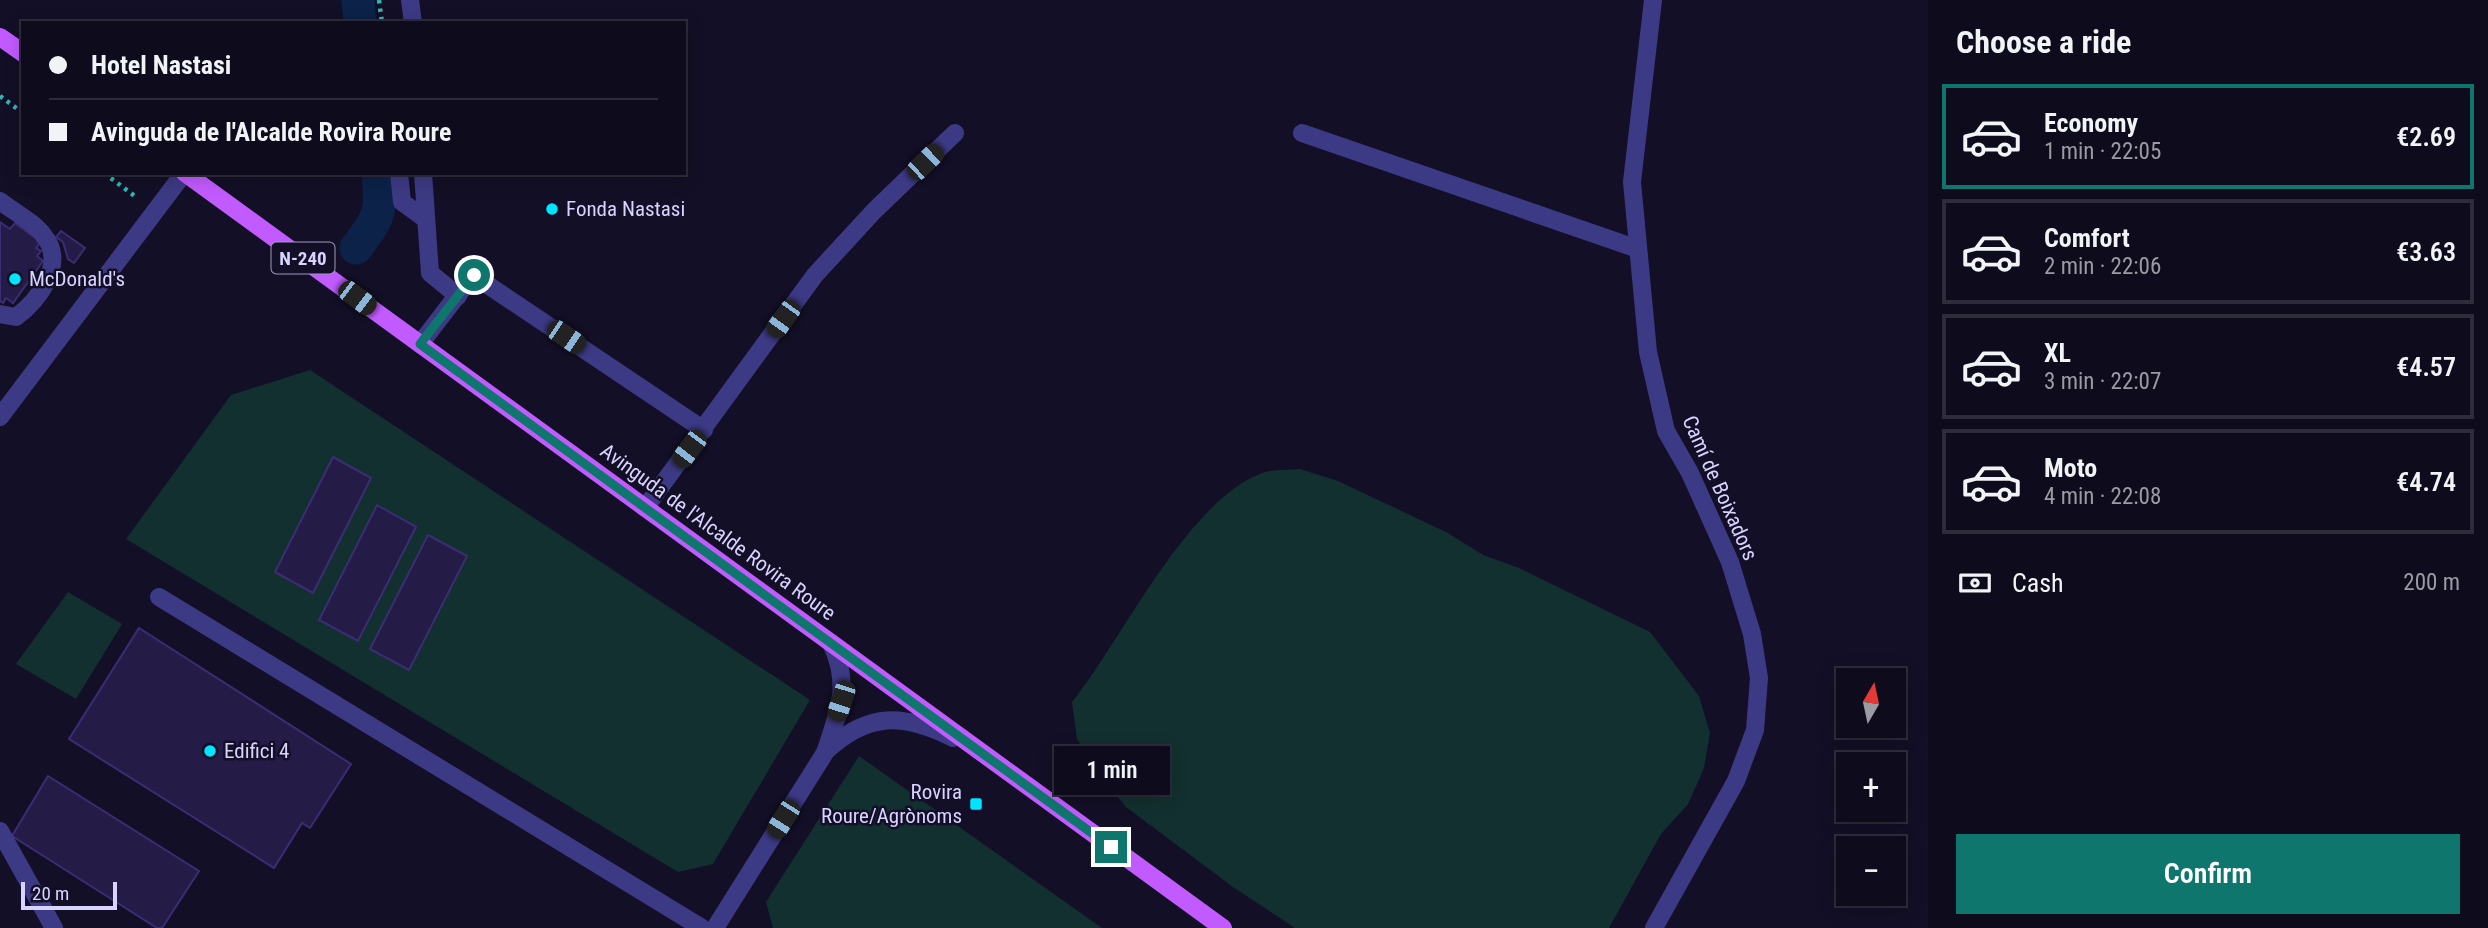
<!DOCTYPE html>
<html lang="en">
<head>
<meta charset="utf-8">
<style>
	:root { --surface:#0e0b1c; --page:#171425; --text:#f1f3f6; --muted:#9b9ba3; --line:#2e2b3b; --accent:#0f766e }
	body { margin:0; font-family:"Roboto Condensed",sans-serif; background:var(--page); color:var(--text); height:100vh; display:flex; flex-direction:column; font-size:26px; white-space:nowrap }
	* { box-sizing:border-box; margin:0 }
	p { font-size:23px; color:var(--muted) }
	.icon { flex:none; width:38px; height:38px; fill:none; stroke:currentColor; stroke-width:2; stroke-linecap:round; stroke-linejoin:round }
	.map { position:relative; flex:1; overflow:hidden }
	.panel { display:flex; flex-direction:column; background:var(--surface); width:560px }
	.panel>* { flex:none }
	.banner { position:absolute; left:21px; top:21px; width:665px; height:154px; border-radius:0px; box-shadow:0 4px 18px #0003,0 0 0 2px var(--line); display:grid; align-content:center; height:154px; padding:0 28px; background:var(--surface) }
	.needle { width:46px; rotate:9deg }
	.controls { position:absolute; left:1836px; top:668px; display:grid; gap:14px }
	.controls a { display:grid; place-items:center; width:70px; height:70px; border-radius:0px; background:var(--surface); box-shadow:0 4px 18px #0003,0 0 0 2px var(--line); font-size:35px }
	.scale { position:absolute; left:21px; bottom:18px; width:96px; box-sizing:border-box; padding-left:7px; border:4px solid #d9d4ff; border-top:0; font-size:19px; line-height:24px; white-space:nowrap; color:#d9d4ff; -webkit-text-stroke:5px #130f26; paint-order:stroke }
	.end { position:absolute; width:32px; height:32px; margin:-16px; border:9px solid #0f766e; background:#fff; box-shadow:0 0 0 4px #fff }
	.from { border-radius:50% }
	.bubble { position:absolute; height:49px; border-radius:0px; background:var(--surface); box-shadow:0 4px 18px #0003,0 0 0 2px var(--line); font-size:23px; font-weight:600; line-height:49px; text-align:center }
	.car { position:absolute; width:21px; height:42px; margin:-21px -10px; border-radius:9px; box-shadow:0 0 5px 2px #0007; background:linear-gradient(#222 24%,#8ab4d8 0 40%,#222 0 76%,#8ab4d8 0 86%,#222 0) }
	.banner b { display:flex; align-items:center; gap:24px; height:66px; font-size:26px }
	.banner b+b { border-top:2px solid var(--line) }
	.banner i { width:18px; height:18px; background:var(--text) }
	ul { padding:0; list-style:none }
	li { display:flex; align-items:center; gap:21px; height:105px; margin:0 14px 10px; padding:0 14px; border:4px solid var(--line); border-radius:0px }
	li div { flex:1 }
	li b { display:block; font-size:26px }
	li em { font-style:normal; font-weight:600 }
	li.current { border-color:var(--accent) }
	li>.icon { width:63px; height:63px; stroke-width:1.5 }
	h2 { padding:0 28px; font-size:32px; line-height:84px }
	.pay { display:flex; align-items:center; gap:18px; height:77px; padding:0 28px; font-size:26px }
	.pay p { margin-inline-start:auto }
	.action { display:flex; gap:14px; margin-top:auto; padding:14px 28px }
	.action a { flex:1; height:80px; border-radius:0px; background:var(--accent); color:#fff; font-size:28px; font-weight:600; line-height:80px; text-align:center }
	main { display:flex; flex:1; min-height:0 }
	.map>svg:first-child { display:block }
	.green { fill:#12302f }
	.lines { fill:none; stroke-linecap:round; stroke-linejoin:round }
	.canal { stroke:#0c2248; stroke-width:33 }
	.building { fill:#241b47; stroke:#3b2d73; stroke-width:2 }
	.path { stroke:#2fb8b0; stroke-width:4.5; stroke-dasharray:3.5 5; stroke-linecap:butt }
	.lane { stroke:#3d3a85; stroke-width:18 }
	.street { stroke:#3d3a85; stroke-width:18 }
	.primary { stroke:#c25bff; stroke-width:18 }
	.route { stroke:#0f766e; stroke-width:9 }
	.poi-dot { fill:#00e5ff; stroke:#130f26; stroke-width:2.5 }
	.labels { text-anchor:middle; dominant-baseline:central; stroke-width:5; stroke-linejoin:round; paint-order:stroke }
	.shield { fill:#130f26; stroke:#9e99be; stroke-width:2 }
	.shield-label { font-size:19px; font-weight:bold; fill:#d9d4ff }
	.poi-label { font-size:21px; fill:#d9d4ff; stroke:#130f26; text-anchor:start }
	.street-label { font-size:21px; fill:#d9d4ff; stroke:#130f26 }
</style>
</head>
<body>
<main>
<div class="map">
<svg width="1928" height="928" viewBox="0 0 1928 928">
	<rect width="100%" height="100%" fill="#130f26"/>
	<g class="green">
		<path d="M310 370 810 700 713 864 678 872 126 539 231 395Z"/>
		<path d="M1300 469 1338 481 1448 533 1483 555 1519 568 1650 632 1699 696 1710 733 1704 768 1688 804 1661 834 1609 928H1295L1233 887 1126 807 1099 774 1077 739 1072 702C1122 640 1186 502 1262 473 1273 469 1288 470 1300 469Z"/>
		<path d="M68 592 122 624 76 699 16 664Z"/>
		<path d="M859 756 1102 928H773L766 902Z"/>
	</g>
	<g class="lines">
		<g class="canal">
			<path d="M358 0 360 23"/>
			<path d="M356 248C381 215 381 214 378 173"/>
		</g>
	</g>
	<g class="building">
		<path d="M0 222 10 229 15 223 41 242 36 248 41 251 37 256 43 261 13 303 6 298 3 303 0 301Z"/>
		<path d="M61 231 85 248 74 263 68 259 63 242 56 237Z"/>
		<path d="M333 457 371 478 313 593 275 572Z"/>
		<path d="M377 505 416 527 358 641 319 620Z"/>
		<path d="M428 535 467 556 409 670 370 649Z"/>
		<path d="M139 628 351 764 310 828 302 823 274 868 69 739Z"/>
		<path d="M48 776 199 871 162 928H157L12 836Z"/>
	</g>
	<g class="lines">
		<g class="path">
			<path d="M379 0 382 23"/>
			<path d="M0 96 23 113"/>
			<path d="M104 173 136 197"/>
		</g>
		<g class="lane">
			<path d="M410 0 413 23"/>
			<path d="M1302 133 1638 249"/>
			<path d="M399 173 402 202 424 218"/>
			<path d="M423 173 430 273 458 296"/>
			<path d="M0 201C14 212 34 222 44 236 67 263 38 301 16 317L0 314"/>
			<path d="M420 344 473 275 704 430"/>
			<path d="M645 508 815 275 874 211 955 133"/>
			<path d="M159 597 702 928"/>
			<path d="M826 750C839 709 851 685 831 643"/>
			<path d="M826 751C868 712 903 713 953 738"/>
			<path d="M0 831 54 928"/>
		</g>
		<g class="street">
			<path d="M1653 0 1632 182 1648 352 1666 431 1690 473 1730 562 1752 634 1759 678 1755 730 1736 781 1654 928"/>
			<path d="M0 417 184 173"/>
			<path d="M715 928 826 751"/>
		</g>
		<g class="primary">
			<path d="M0 37 23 53"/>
			<path d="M185 173 1223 928"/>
		</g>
	</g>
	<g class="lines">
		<path class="route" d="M474 275 420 344 1111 847"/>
	</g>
	<g class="poi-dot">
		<circle cx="552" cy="209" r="7"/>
		<circle cx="15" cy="279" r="7"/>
		<circle cx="210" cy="751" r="7"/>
		<rect x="969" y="797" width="14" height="14" rx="3.5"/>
	</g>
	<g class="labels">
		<rect class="shield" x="271.5" y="242.5" width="63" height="31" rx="5"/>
		<g class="shield-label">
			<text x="303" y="258">N-240</text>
		</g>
		<g class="poi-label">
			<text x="566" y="209">Fonda Nastasi</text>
			<text x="29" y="279">McDonald's</text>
			<text x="224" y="751">Edifici 4</text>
			<text x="962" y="792" text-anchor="end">Rovira<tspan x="962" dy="24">Roure/Agrònoms</tspan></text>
		</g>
		<g class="street-label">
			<text transform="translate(1720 488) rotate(66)">Camí de Boixadors</text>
			<text transform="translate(718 532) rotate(36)">Avinguda de l'Alcalde Rovira Roure</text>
		</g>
	</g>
</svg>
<div class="controls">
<a><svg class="needle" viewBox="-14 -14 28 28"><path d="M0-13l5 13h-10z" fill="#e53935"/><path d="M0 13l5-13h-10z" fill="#9b9ba3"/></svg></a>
<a>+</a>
<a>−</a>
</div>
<div class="scale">20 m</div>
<i class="end from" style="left:474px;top:275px"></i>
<i class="end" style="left:1111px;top:847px"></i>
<div class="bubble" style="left:1054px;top:746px;width:116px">1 min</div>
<i class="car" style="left:925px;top:162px;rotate:46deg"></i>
<i class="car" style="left:357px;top:298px;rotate:127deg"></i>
<i class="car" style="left:783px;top:319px;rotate:216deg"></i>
<i class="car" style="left:566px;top:337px;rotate:124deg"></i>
<i class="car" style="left:689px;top:449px;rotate:217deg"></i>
<i class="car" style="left:841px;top:701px;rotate:198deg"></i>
<i class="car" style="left:783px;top:819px;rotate:212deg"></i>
<div class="banner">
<b><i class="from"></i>Hotel Nastasi</b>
<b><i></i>Avinguda de l'Alcalde Rovira Roure</b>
</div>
</div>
<section class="panel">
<h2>Choose a ride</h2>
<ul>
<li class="current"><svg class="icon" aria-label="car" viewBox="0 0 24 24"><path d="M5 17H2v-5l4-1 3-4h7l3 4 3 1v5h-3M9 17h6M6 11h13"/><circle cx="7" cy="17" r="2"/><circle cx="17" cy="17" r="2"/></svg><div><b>Economy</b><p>1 min · 22:05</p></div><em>€2.69</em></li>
<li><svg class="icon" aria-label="car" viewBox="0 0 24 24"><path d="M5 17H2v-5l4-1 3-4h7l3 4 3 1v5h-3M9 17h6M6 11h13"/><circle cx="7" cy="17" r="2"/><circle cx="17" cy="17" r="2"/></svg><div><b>Comfort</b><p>2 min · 22:06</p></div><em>€3.63</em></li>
<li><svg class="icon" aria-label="car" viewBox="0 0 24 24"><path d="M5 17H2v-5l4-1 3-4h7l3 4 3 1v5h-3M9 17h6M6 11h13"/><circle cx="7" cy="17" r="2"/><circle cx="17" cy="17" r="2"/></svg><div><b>XL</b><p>3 min · 22:07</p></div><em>€4.57</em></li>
<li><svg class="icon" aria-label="car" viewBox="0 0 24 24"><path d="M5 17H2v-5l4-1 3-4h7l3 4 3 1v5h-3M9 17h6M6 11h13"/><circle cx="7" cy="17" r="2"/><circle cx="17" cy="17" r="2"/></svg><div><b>Moto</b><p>4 min · 22:08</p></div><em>€4.74</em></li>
</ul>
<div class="pay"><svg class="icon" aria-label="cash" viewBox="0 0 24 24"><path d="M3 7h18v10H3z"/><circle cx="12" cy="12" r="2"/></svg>Cash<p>200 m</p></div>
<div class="action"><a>Confirm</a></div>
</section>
</main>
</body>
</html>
